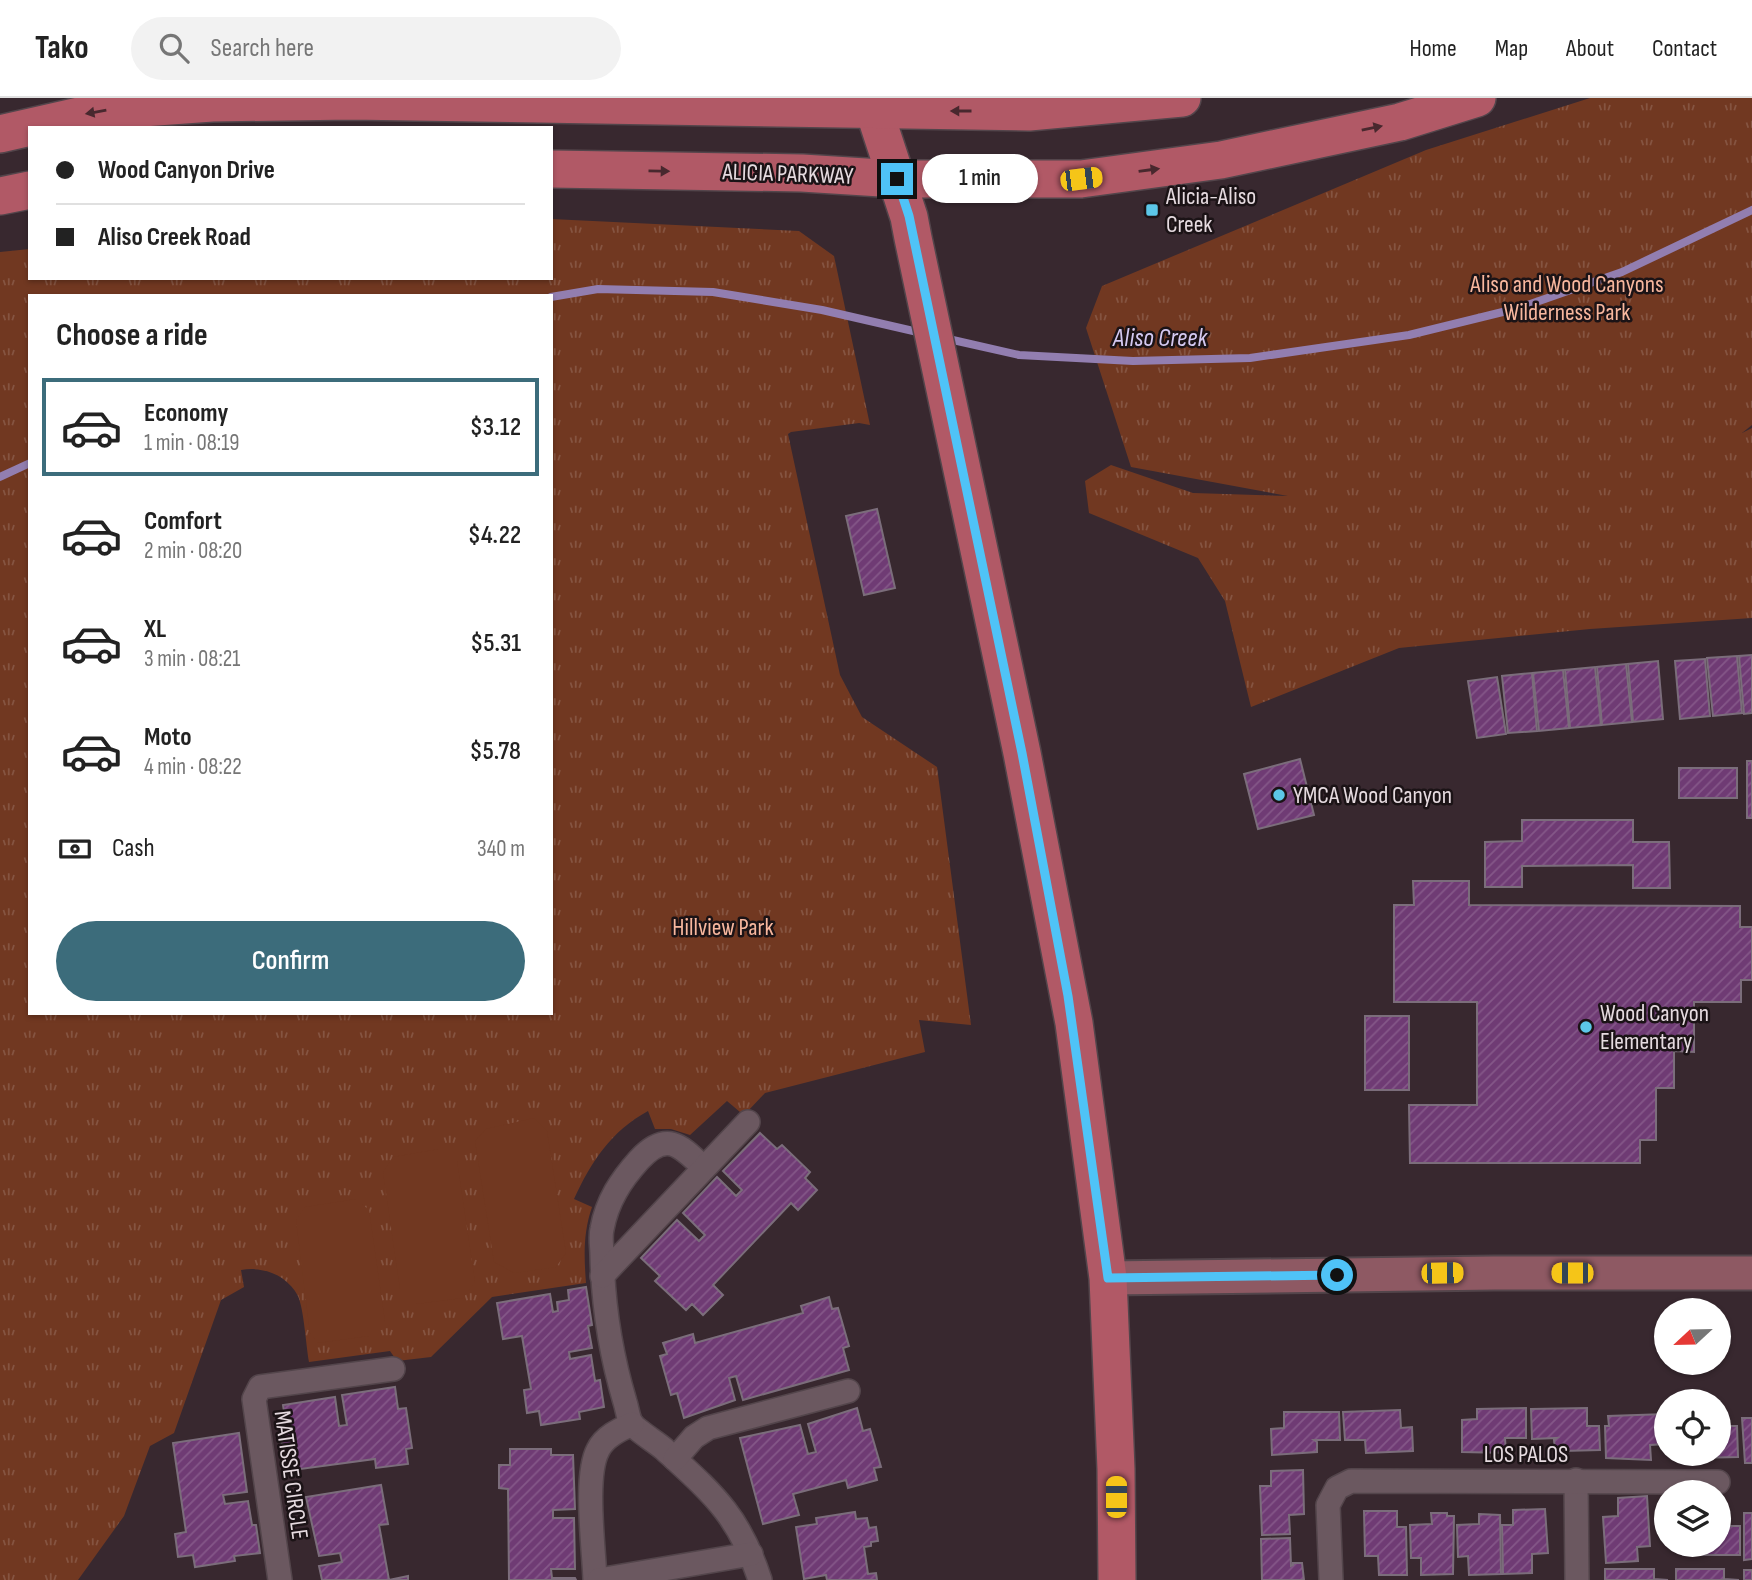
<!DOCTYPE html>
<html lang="en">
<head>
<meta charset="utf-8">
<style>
	:root { --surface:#fff; --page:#f2f2f2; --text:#222; --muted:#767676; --line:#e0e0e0; --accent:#3c6c7b }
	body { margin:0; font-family:"Sofia Sans Condensed",sans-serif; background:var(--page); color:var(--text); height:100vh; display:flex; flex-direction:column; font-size:26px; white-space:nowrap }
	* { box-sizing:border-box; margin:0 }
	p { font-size:23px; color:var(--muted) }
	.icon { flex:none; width:38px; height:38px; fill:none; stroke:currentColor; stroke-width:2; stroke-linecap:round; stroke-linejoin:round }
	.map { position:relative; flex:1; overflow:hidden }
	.sheet { position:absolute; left:28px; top:196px; width:525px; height:721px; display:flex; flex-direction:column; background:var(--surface); border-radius:0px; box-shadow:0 2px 5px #0004 }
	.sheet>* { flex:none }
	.banner { position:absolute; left:28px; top:28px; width:525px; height:154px; border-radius:0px; box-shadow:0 2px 5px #0004; display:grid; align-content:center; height:154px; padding:0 28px; background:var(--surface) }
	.needle { width:46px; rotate:248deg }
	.tools { position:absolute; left:1654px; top:1200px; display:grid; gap:14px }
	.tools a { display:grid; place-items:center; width:77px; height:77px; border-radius:50%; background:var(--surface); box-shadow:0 2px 5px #0004; font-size:35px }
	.end { position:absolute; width:32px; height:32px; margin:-16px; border:9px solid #4fc3f7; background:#111; box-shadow:0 0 0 4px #111 }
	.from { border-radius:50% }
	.bubble { position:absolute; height:49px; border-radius:24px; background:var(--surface); box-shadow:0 2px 5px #0004; font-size:23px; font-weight:600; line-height:49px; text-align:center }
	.car { position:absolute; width:21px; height:42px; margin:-21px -10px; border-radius:9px; box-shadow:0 0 5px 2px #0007; background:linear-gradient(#f5c518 24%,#345 0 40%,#f5c518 0 76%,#345 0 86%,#f5c518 0) }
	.banner b { display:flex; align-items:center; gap:24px; height:66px; font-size:26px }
	.banner b+b { border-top:2px solid var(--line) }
	.banner i { width:18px; height:18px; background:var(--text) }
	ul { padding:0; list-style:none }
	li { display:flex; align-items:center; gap:21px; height:98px; margin:0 14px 10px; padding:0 14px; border:4px solid transparent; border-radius:0px }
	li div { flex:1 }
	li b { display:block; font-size:26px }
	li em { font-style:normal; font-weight:600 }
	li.current { border-color:var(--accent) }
	li>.icon { width:63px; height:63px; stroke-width:1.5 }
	h2 { padding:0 28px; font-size:32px; line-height:84px }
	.pay { display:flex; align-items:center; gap:18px; height:77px; padding:0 28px; font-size:26px }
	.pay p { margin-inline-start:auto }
	.action { display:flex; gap:14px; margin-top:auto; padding:14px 28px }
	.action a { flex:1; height:80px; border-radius:42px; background:var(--accent); color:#fff; font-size:28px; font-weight:600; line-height:80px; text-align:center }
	header { display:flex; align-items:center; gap:42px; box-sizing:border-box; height:98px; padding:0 35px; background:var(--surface); border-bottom:2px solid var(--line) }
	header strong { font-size:33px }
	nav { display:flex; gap:38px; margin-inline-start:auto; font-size:24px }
	.search { width:490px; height:63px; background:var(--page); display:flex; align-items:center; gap:18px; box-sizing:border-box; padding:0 24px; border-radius:38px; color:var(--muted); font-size:26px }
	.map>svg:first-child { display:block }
	.grass { fill:url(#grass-tufts); fill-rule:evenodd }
	.pitch { fill:#713821 }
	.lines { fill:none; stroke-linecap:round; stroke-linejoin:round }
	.stream { stroke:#927eb0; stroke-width:8 }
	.building { fill:url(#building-hatch); stroke:#7b6d7b; stroke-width:2 }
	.minor-casing { stroke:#53454b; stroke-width:26 }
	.secondary-casing { stroke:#53454b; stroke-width:37 }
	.primary-casing { stroke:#53454b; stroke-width:40 }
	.minor { stroke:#6b5860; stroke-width:23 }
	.secondary { stroke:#8e5963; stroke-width:33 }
	.primary { stroke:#b15966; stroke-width:37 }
	.oneway { fill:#48282e }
	.route { stroke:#4fc3f7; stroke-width:9 }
	.poi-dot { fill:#5cc7e8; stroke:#1b1316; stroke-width:2.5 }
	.labels { text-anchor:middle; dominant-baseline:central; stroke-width:5; stroke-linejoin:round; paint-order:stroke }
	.street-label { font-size:24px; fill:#e6dbe0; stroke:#1b1316 }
	.poi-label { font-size:24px; fill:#e6dbe0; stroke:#1b1316; text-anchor:start }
	.park-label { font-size:24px; fill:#f8b79e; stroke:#1b1316 }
	.water-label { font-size:26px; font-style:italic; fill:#d4c9f1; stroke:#1b1316 }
</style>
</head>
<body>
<header>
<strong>Tako</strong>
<div class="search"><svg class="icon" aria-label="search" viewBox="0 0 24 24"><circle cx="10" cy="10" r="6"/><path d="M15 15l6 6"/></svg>Search here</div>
<nav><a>Home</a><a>Map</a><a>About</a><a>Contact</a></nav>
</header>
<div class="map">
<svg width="1752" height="1482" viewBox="0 0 1752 1482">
	<defs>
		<pattern id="grass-tufts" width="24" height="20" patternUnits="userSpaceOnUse" patternTransform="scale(1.75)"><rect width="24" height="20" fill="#713821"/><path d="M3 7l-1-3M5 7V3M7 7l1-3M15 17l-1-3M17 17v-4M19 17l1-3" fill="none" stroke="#855441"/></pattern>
		<pattern id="building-hatch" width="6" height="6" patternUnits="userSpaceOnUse" patternTransform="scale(1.75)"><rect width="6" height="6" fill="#6f3b74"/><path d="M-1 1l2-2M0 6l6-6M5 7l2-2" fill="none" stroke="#845788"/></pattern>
	</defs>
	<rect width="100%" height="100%" fill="#38282f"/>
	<g class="grass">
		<path d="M1590 0H1752V327L1742 335 1752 330V520L1590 531 1399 550 1251 609 1225 503 1198 460 1089 415 1085 383 1111 367 1193 395 1288 398 1131 369 1086 230 1102 188 1426 52Z"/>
		<path d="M551 121 799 133 834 158 870 327 859 325 791 334 788 336 840 577 862 619 937 669 971 927 919 922 925 954 765 995 746 1015 740 1014 727 1003 690 1037 671 1031H655L648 1013C611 1033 591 1064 574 1101L592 1109C583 1135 584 1159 586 1185L492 1199 431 1259 397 1263 390 1253 309 1264C306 1247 304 1212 298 1198 287 1177 263 1168 241 1172L244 1189 221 1202 174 1335 150 1348 124 1418 78 1482H0V154L30 151V180H551ZM30 198H551V915H30Z"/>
	</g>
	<g class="pitch">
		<path d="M534 1020 547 1033 566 1155 556 1169 514 1175 494 1164 475 1043 486 1031Z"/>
		<path d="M439 1051 457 1063 475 1184 463 1200 416 1206 400 1191 383 1074 393 1059Z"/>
		<path d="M356 1101 369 1112 385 1224 369 1238 318 1245 310 1235 296 1122 305 1109Z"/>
	</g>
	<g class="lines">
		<g class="stream">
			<path d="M551 199 598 191 713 194 822 212 922 235"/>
			<path d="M944 240 1019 257 1133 263 1250 260 1409 237 1519 210 1622 174 1752 112"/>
			<path d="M0 379 30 365"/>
		</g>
	</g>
	<g class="building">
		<path d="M877 411 895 490 864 497 846 418Z"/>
		<path d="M1752 557V615L1744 616 1739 558Z"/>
		<path d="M1737 558 1742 615 1713 618 1707 560Z"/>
		<path d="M1705 561 1710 618 1680 621 1675 563Z"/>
		<path d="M1658 563 1663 621 1633 624 1628 566Z"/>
		<path d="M1626 566 1632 624 1602 627 1597 569Z"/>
		<path d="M1595 569 1601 627 1570 630 1565 572Z"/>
		<path d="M1563 572 1569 630 1539 633 1533 575Z"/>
		<path d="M1532 575 1537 633 1508 635 1502 578Z"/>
		<path d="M1497 579 1506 636 1477 640 1468 583Z"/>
		<path d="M1300 661 1314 717 1258 731 1244 676Z"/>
		<rect x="1747" y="663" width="5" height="57"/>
		<rect x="1679" y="670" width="58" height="30"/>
		<path d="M1522 722H1633V744H1669L1670 790H1633V767L1522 768V789H1485V744L1522 743Z"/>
		<path d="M1413 783H1469V807L1740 808V829H1752V882H1741V904H1694V954L1674 953V990H1656V1042H1640V1065H1410L1409 1007H1477V904H1394V807H1414Z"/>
		<rect x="1365" y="918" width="44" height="74"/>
		<path d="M760 1035 777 1051 782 1047 810 1074 805 1080 817 1092 798 1112 791 1105 713 1187 723 1197 703 1217 692 1206 686 1212 655 1183 660 1178 641 1160 677 1122 699 1143 705 1137 683 1115 717 1079 736 1098 742 1092 723 1073Z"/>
		<path d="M586 1189 592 1227 588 1228 592 1250 569 1254 570 1261 591 1257 595 1283 600 1282 604 1309 579 1314 580 1321 541 1327 539 1313 527 1315 524 1292 531 1291 522 1238 503 1241 497 1205 550 1196 553 1214 558 1213 557 1204 569 1202 568 1192Z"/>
		<path d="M829 1199 832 1211 838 1210 849 1248 843 1250 849 1272 743 1302 736 1278 729 1280 735 1302 684 1320 677 1295 671 1297 660 1258 667 1256 663 1245 693 1236 695 1245 803 1215 801 1208Z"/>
		<path d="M395 1289 398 1311 406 1310 412 1350 406 1351 408 1366 376 1370 375 1361 286 1373 280 1334 287 1333 283 1307 335 1299 339 1328 347 1327 342 1297Z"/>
		<path d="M857 1310 863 1333 870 1331 881 1369 874 1370 877 1382 848 1390 846 1382 793 1396 799 1417 763 1426 740 1340 800 1327 808 1356 816 1354 808 1326Z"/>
		<path d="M1526 1310V1340H1505L1506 1355 1462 1354V1322L1477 1321V1311Z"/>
		<path d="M1587 1310V1328H1599L1600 1352 1562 1353 1555 1352 1554 1342 1557 1340 1532 1341 1531 1311Z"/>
		<path d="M1400 1312 1401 1330 1412 1329 1413 1353 1366 1355 1365 1342H1345L1343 1314Z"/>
		<path d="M1284 1314H1339L1340 1342H1314L1317 1344V1354L1272 1357 1271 1331 1284 1330Z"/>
		<path d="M1666 1316V1346L1650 1347 1651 1362 1606 1360 1605 1328H1609L1608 1318Z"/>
		<path d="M1718 1316H1722V1328H1737L1738 1359 1694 1360V1356H1718Z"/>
		<path d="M1742 1320H1752V1365H1745Z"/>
		<path d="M239 1335 247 1394 223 1397 225 1406 248 1403 252 1427H256L260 1455 234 1458 235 1463 195 1469 193 1457 178 1459 175 1436 186 1434 173 1345Z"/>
		<path d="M510 1351H551V1357H573L575 1411 553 1412V1420H574L575 1471H551L552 1480H575L576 1482H509L508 1391 499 1390V1367H510Z"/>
		<path d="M1303 1372 1304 1416 1289 1417 1290 1436 1262 1437 1260 1388H1271V1373Z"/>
		<path d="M381 1387 388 1426 379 1427 389 1482 408 1478V1482H322L319 1468 342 1464 340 1455 319 1458 306 1399Z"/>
		<path d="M1647 1398 1650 1448 1637 1449 1638 1463 1606 1465 1603 1419 1618 1418V1400Z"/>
		<path d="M1545 1411 1548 1455 1532 1456V1475L1503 1476 1502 1427H1513V1412Z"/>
		<path d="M1364 1413H1397V1429H1406L1407 1477H1379L1378 1458H1365Z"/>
		<path d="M855 1414 856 1421 867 1420 869 1430 876 1429 878 1443 871 1444V1448L864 1449 868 1476 876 1475 877 1482H827L826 1477 804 1481 796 1429 817 1426 816 1420Z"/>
		<path d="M1431 1415H1447V1418H1454L1453 1476 1421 1477V1460H1411L1410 1427 1432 1426Z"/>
		<path d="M1744 1415H1752V1461L1744 1462Z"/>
		<path d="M1479 1416 1500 1417 1501 1476 1469 1477 1468 1458 1458 1459 1457 1427 1479 1426Z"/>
		<path d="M1718 1428H1740V1457H1683V1447H1718Z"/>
		<path d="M1290 1440 1291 1468 1293 1467V1465H1302L1304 1482H1262L1261 1441Z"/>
		<path d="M1605 1471H1654V1481L1668 1482H1605Z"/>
		<path d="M1676 1471H1724V1481L1739 1482H1676Z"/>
		<rect x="1744" y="1472" width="8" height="10"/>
	</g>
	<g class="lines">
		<g class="minor-casing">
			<g id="minor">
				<path d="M704 1070C681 1048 667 1032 639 1062 621 1082 607 1103 602 1131 600 1139 602 1149 602 1157 603 1206 611 1257 625 1304 627 1310 628 1319 631 1325 636 1332 656 1344 664 1351 713 1396 739 1417 760 1482"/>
				<path d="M602 1178 748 1024"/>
				<path d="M675 1361 694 1339 708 1330 848 1293"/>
				<path d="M1576 1382 1577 1482"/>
				<path d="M280 1482 254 1301 260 1289 393 1271"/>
				<path d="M595 1482C594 1451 584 1378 598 1352 604 1339 619 1332 632 1326"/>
				<path d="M599 1482 751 1456"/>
				<path d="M1331 1482 1328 1407 1337 1390 1351 1383 1718 1384"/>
			</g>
		</g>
		<g class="secondary-casing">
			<path id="secondary" d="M1108 1180 1494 1175H1752"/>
		</g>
		<g class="primary-casing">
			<g id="primary">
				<path d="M870 0 909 119 913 140 1022 655 1074 925 1108 1180 1116 1371 1117 1482"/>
				<path d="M0 36 101 13 212 5 351 3 1029 14 1182 0"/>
				<path d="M551 71 802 75 897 81H1081L1221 62 1400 24 1477 0"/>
				<path d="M0 98 30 92"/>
			</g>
		</g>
		<use href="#minor" class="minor"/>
		<use href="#secondary" class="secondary"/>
		<use href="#primary" class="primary"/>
	</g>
	<defs><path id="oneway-solid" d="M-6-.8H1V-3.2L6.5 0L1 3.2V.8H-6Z" transform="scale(1.75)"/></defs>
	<g class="oneway">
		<use href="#oneway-solid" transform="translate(961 13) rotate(180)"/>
		<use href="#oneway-solid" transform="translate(96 14) rotate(170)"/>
		<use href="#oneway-solid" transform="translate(1372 30) rotate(-12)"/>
		<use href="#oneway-solid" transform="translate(1149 72) rotate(-8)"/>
		<use href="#oneway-solid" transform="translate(659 73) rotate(1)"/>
	</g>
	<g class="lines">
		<path class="route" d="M897 81 909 118 1022 655 1068 898 1108 1180 1337 1177"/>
	</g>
	<g class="poi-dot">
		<rect x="1145" y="105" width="14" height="14" rx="3.5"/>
		<circle cx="1279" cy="697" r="7"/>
		<circle cx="1586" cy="929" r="7"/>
	</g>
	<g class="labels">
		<g class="street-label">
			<text transform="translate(788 76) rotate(2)">ALICIA PARKWAY</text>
			<text x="1526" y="1356">LOS PALOS</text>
			<text transform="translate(291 1377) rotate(82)">MATISSE CIRCLE</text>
		</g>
		<g class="poi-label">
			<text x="1166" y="98">Alicia-Aliso<tspan x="1166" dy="28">Creek</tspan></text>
			<text x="1293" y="697">YMCA Wood Canyon</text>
			<text x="1600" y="915">Wood Canyon<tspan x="1600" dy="28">Elementary</tspan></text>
		</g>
		<g class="park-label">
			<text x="1567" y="186">Aliso and Wood Canyons<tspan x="1567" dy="28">Wilderness Park</tspan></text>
			<text x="723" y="829">Hillview Park</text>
		</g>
		<g class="water-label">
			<text x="1160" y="240">Aliso Creek</text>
		</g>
	</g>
</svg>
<div class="tools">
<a><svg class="needle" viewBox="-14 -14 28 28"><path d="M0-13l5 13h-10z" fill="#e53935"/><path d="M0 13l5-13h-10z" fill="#767676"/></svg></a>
<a><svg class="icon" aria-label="locate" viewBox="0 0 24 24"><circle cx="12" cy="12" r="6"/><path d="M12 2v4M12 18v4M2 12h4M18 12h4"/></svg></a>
<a><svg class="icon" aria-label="layers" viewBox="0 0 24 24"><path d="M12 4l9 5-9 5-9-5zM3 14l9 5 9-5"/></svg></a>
</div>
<i class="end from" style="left:1337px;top:1177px"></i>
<i class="end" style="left:897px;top:81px"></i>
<div class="bubble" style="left:922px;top:56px;width:116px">1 min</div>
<i class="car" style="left:1081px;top:81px;rotate:83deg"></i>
<i class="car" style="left:1442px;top:1175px;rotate:89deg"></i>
<i class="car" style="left:1572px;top:1175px;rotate:270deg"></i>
<i class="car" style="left:1116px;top:1399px;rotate:0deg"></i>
<div class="banner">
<b><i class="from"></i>Wood Canyon Drive</b>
<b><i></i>Aliso Creek Road</b>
</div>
<section class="sheet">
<h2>Choose a ride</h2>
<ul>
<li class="current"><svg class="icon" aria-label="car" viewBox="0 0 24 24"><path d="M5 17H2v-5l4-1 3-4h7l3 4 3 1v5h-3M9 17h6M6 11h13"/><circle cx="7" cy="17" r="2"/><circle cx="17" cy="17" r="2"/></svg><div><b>Economy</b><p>1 min · 08:19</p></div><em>$3.12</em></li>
<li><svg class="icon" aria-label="car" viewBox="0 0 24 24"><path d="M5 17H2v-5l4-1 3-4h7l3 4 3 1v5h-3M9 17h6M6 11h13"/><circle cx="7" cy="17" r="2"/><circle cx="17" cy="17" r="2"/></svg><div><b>Comfort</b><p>2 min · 08:20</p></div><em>$4.22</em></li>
<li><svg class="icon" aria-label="car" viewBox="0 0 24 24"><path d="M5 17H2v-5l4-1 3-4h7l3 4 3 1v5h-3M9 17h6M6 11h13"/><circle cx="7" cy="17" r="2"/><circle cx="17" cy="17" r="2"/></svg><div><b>XL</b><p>3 min · 08:21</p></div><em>$5.31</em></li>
<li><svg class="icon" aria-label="car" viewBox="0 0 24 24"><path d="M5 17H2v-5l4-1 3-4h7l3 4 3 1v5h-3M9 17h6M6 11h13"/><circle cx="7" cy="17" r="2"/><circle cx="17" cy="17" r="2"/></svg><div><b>Moto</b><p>4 min · 08:22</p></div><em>$5.78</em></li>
</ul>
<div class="pay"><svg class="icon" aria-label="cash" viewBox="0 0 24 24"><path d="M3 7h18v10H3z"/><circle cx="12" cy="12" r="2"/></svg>Cash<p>340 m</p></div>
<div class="action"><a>Confirm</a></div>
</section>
</div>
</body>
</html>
